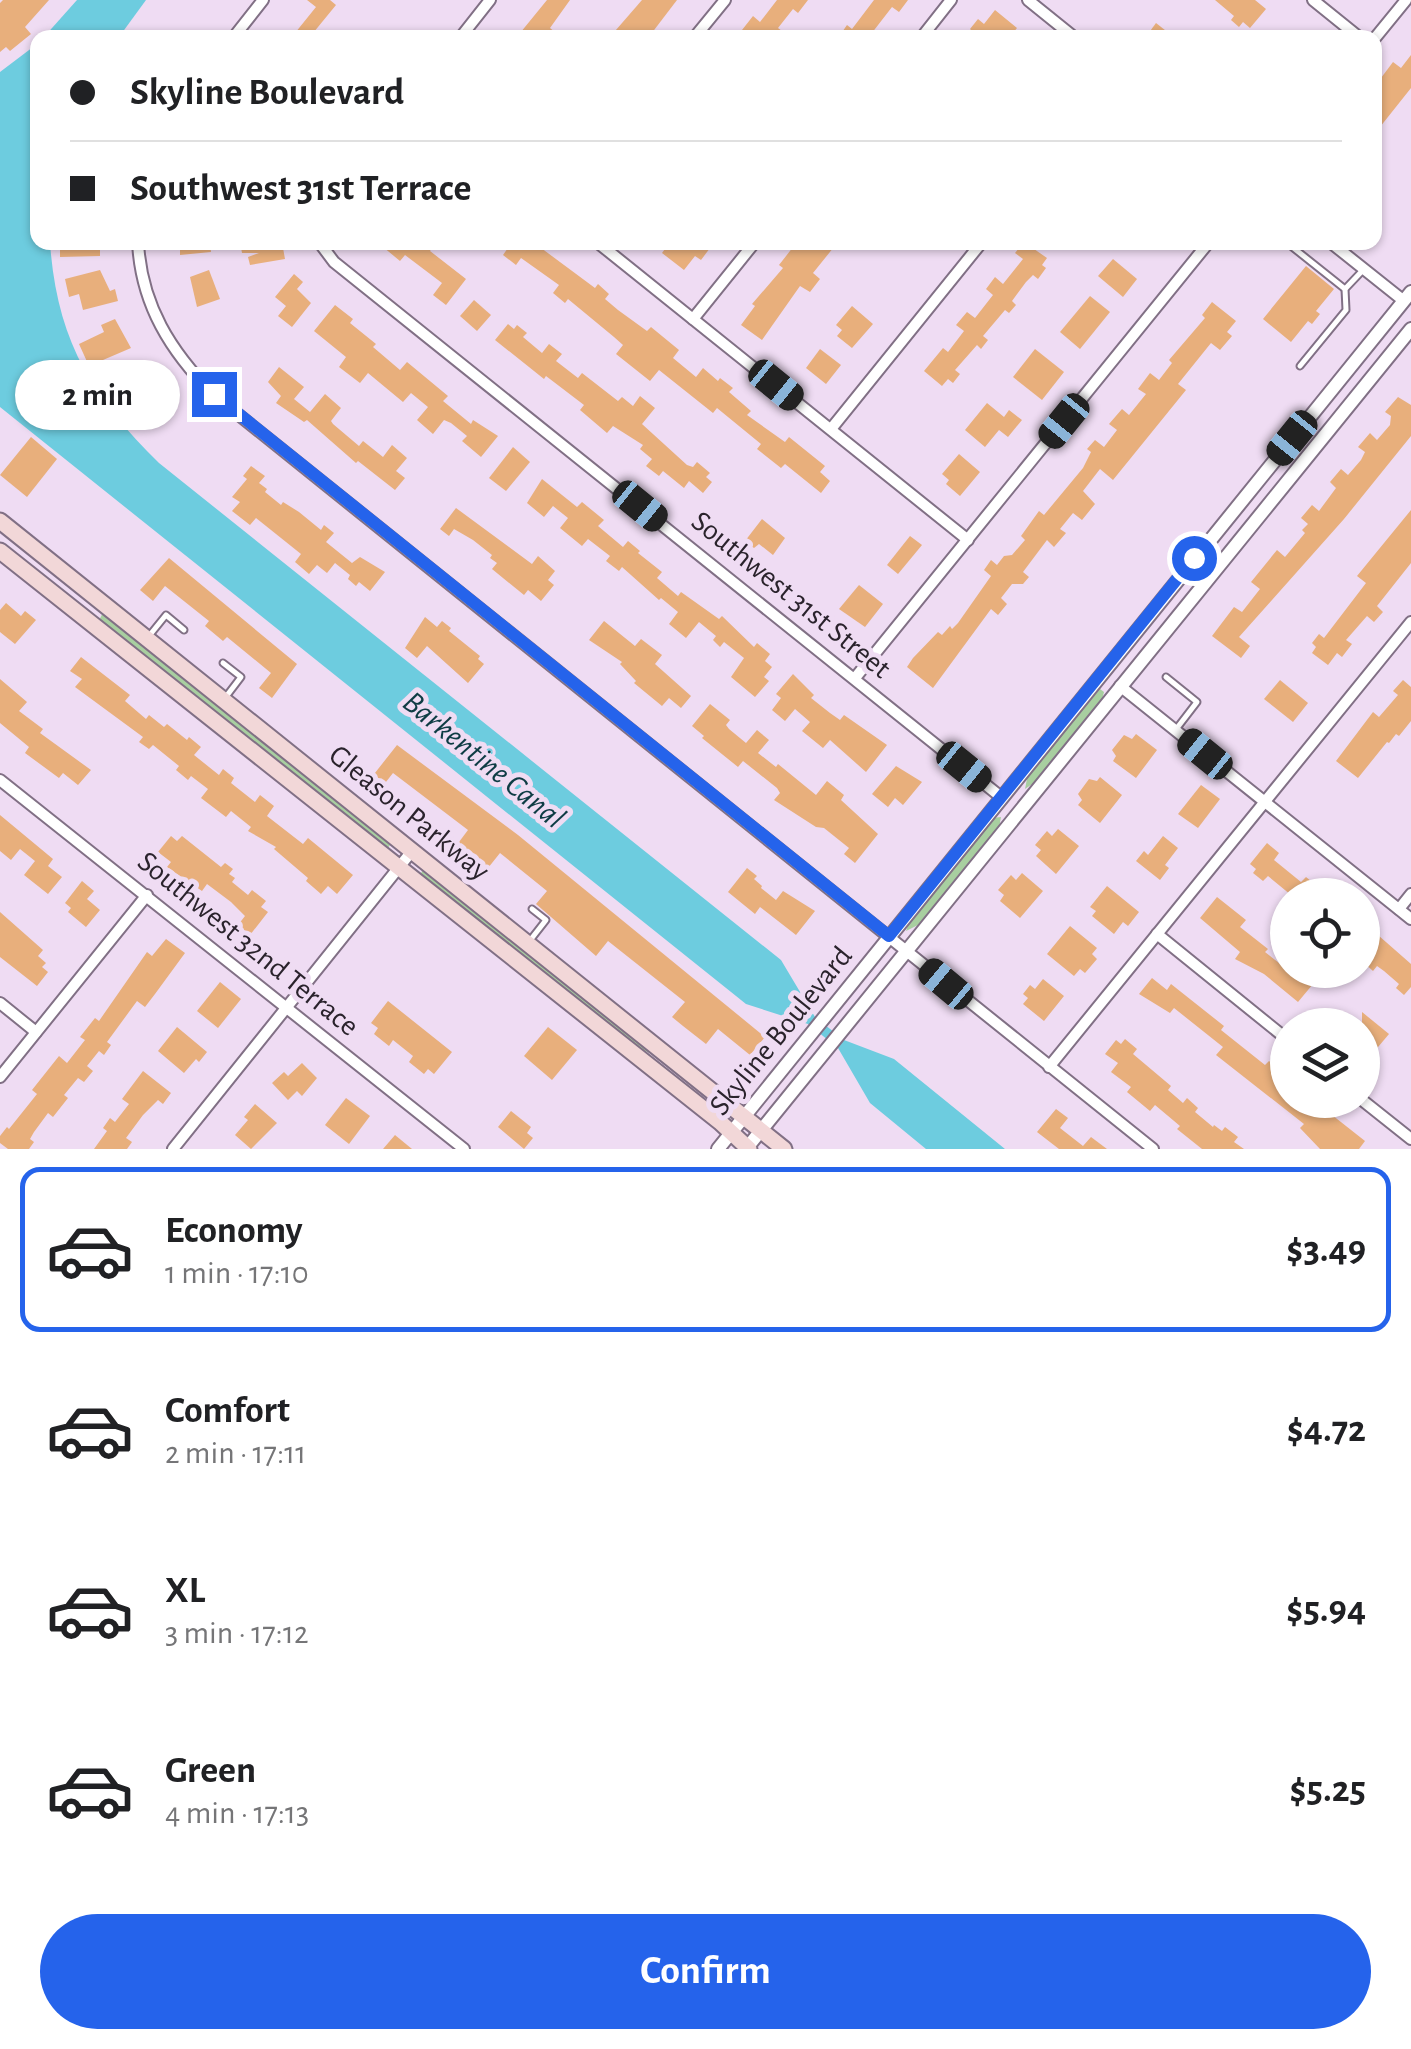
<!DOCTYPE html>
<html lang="en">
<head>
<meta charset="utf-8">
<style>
	:root { --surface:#fff; --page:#f6f6f6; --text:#202124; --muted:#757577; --line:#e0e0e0; --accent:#2563eb }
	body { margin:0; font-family:"Alegreya Sans",sans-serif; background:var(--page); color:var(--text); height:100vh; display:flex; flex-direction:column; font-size:38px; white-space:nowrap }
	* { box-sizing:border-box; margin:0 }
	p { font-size:32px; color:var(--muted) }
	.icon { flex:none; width:55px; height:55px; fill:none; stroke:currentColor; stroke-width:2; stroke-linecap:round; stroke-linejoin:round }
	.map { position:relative; height:1149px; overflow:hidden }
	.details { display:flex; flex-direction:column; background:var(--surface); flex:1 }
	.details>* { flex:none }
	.guide { position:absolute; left:30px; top:30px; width:1352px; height:220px; border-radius:20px; box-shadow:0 2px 8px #0004; display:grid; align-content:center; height:220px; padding:0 40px; background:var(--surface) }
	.fabs { position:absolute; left:1270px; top:878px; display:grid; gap:20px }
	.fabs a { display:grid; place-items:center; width:110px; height:110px; border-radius:50%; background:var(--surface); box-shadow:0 2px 8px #0004; font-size:50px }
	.end { position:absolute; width:45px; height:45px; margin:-22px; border:12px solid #2563eb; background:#fff; box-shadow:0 0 0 5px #fff }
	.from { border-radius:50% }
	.bubble { position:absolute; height:70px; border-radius:35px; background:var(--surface); box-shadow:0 2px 8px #0004; font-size:32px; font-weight:700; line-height:70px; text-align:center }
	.car { position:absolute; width:30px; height:60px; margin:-30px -15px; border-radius:12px; box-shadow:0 0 8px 2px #0007; background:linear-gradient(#222 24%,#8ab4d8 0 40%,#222 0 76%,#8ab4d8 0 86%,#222 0) }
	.guide b { display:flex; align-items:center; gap:35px; height:95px; font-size:38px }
	.guide b+b { border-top:2px solid var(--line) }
	.guide i { width:25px; height:25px; background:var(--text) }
	ul { padding:18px 0 0; list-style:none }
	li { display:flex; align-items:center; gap:30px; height:165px; margin:0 20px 15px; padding:0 20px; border:5px solid transparent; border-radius:20px }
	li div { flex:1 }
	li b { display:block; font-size:38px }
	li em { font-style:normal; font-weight:700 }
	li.selected { border-color:var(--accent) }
	li>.icon { width:90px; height:90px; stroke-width:1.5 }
	.primary-button { display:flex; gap:20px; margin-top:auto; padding:20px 40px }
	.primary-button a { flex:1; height:115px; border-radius:60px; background:var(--accent); color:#fff; font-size:40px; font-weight:700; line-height:115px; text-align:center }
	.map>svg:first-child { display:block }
	.green { fill:#a8cfa0 }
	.water { fill:#6dccdf }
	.building { fill:#e8af7c }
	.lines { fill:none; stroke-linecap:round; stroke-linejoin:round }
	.service-casing { stroke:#817085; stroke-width:9 }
	.minor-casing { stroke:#817085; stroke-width:14 }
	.tertiary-casing { stroke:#817085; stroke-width:16 }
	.secondary-casing { stroke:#817085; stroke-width:19 }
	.service { stroke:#fff; stroke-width:5 }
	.minor { stroke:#fff; stroke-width:10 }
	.tertiary { stroke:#fff; stroke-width:12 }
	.secondary { stroke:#f2d7d8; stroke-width:15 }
	.route { stroke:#2563eb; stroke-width:12 }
	.labels { text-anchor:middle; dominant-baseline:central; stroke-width:10; stroke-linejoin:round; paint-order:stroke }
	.street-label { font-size:30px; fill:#2a232c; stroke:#efdcf3 }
	.water-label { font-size:32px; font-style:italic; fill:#0e3c44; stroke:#efdcf3 }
</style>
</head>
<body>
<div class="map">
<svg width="1411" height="1149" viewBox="0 0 1411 1149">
	<rect width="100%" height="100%" fill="#efdcf3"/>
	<g class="green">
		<path d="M103 612 384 835 390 845 388 848 99 621Z"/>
		<path d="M1100 689 1104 692 1102 700 1038 780 1025 789 1028 774Z"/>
		<path d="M1001 817 999 828 920 924 906 931 910 920 992 818Z"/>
		<path d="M422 871 427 872 722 1108 652 1054 625 1042 420 876Z"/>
	</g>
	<g class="water">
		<path d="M77 0H146L119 37H44Z"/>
		<path d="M37 44 38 242 50 243C57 340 91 396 159 463L781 960 815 1017 844 1040 894 1059 1005 1149H926L870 1103 838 1048 808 1024 746 1004 0 407V72Z"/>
	</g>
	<g class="building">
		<path d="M3 0H49L25 27 31 34 10 51 6 47 0 52V3Z"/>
		<path d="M307 0H330L336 5 309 38H291L316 7Z"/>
		<path d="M547 0H570L550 28 562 38H516Z"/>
		<path d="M642 0H677L648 38H609Z"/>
		<path d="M777 0H808L798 13 793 9 778 28 782 31 777 38H753L742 30 753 16 760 22Z"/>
		<path d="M874 0H908L899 12 892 7 868 38H838L847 25 852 29Z"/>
		<path d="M1215 0H1255L1266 9 1250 28 1243 22 1239 27 1231 20 1234 16Z"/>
		<path d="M995 10 1017 28 1009 38H979L970 29 978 19 984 24Z"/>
		<path d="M1156 23 1175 38H1145Z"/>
		<path d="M1411 55V88L1380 127 1375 123V86L1393 62 1401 68Z"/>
		<path d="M60 242H100V256L60 257Z"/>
		<path d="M180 242H210L211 252 180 255Z"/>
		<path d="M240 242H277V246L283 248 285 259 250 265 248 257 259 253H242Z"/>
		<path d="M377 242H425L432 248 430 251 466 279 446 305 433 295 442 283 405 255 400 261Z"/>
		<path d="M512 242H533L595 288 598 284 609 294 605 299 618 310 647 331 651 327 679 350 673 358 696 377 703 368 718 381 720 378 733 388 729 392 751 411 747 415 785 442 789 437 825 466 820 472 830 481 821 493 785 464 781 468 757 449 761 444 717 408 713 413 659 370 650 381 616 354 623 345 614 337 568 299 565 303 553 293 559 285 521 258 516 265 503 255Z"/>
		<path d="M670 242H702L710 248 701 260 695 256 684 270 662 253Z"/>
		<path d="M797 242H838L813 273 820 279 810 292 800 286 762 340 741 325 755 306 752 304 783 268 779 265Z"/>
		<path d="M1024 242 1047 258 1042 265 1046 268 1038 279 1033 275 1026 282 1012 301 1016 305 1009 313 1005 310 983 336 988 340 981 349 977 345 955 370 960 374 953 383 948 379 942 386 924 371 943 348 948 352 964 331 956 325 967 312 975 318 993 295 986 289 995 277 1003 284 1023 259 1015 253Z"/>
		<path d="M1113 259 1137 279 1123 297 1098 276Z"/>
		<path d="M1306 266 1334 289 1316 311 1320 314 1312 324 1308 321 1291 342 1263 319Z"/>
		<path d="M100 270 110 291 115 289 118 301 83 310 79 294 69 297 65 279Z"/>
		<path d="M209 270 220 299 197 307 190 277Z"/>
		<path d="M294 274 303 282 297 289 311 303 292 327 278 316 286 306 275 297Z"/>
		<path d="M1090 296 1110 312 1080 349 1060 332Z"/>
		<path d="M474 300 491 315 477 331 460 316Z"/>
		<path d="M1212 302 1236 321 1227 332 1232 336 1220 350 1211 343 1178 384 1186 390 1113 480 1100 469 1083 491 1095 504 1082 520 1073 513 1060 529 1066 533 1054 547 1047 540 1023 572 1029 577 1023 584H1012L1001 598 1007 604 998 615 991 609 933 688 907 667 913 658 938 632 942 635 950 626 952 629 958 623 991 576 984 570 991 560 997 565 1004 556 1012 555 1025 540 1021 536 1039 511 1044 515 1083 468 1091 452 1087 449 1095 440 1104 447 1117 430 1109 424 1122 409 1129 415 1146 394 1138 389 1150 373 1159 380 1172 363 1169 360 1205 318 1202 315Z"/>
		<path d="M335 305 353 319 350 323 376 344 373 347 400 370 407 362 448 396 443 401 471 424 473 420 498 436 481 457 462 441 467 436 451 423 444 420 433 434 417 420 428 407 411 393 403 402 368 373 360 383 339 367 346 357 314 331Z"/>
		<path d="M852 306 873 324 852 348 837 336 842 330 836 325Z"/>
		<path d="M115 319 131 348 89 366 79 344 104 332 101 325Z"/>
		<path d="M508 324 514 329 517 325 527 333 523 337 542 353 549 344 562 354 556 361 578 378 582 373 618 401 622 397 633 406 640 396 655 408 642 424 687 465 693 467 697 462 710 473 706 477 712 482 703 493 689 481 684 488 663 471 659 476 646 466 652 459 640 449 643 445 613 426 607 433 580 410 584 405 546 376 544 379 495 340Z"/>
		<path d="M820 349 841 365 826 384 806 368Z"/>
		<path d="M1035 349 1064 372 1042 400 1013 377Z"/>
		<path d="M279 367 304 387 294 399 310 412 325 394 341 408 331 421 333 424 359 446 363 441 383 457 392 445 407 458 396 471 405 478 395 490 358 461 356 463 307 420 304 422 276 403 281 396 268 382Z"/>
		<path d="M1398 397 1411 405V436L1344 519 1239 637 1250 646 1241 658 1212 636 1234 607 1242 612 1260 589 1251 582 1277 550 1285 557 1305 533 1302 530 1308 524 1301 518 1312 505 1319 511 1336 488 1330 482 1341 469 1348 475 1361 460 1365 452 1358 447 1370 433 1377 440 1390 425 1391 416 1385 412Z"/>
		<path d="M987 403 1004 417 1009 410 1022 420 1008 437 999 430 985 447 965 430Z"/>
		<path d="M31 437 57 459 27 497 0 475Z"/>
		<path d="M513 447 530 462 506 491 489 478Z"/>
		<path d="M959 454 980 472 960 496 946 484 949 480 942 474Z"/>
		<path d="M251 466 265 476 259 483 267 489 265 492 281 505 283 502 299 512 321 530 324 525 334 533 326 542 352 563 360 557 385 572 370 591 359 582 356 586 348 579 350 575 335 563 327 573 317 565 309 574 295 562 301 554 256 518 250 525 232 511 240 502 232 497 247 479 243 476Z"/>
		<path d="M542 479 577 507 582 502 604 520 598 526 623 547 628 541 640 551 638 553 662 572 657 578 678 596 681 592 719 619 722 616 754 647 757 643 770 654 765 661 772 667 764 677 769 681 755 697 731 677 744 658 724 642 720 647 713 640 716 636 699 622 686 638 669 624 678 612 661 598 659 600 622 567 619 571 606 561 610 556 588 539 582 546 560 528 568 518 553 506 544 517 527 503Z"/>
		<path d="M456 508 532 564 538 556 555 571 548 580 554 585 541 601 528 590 524 595 492 569 497 563 490 558 492 555 473 540 454 529 449 536 440 529Z"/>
		<path d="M1411 510V563L1377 606 1383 612 1374 622 1367 616 1346 640 1352 644 1342 657 1337 653 1328 665 1312 653 1316 647 1312 643 1319 634 1324 638 1366 583 1357 576Z"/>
		<path d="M762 519 785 538 773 555 759 544 754 548 745 541Z"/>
		<path d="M910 536 922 545 898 574 887 565Z"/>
		<path d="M169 558 297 664 272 698 259 688 271 673 227 637 223 641 205 626 209 621 165 586 153 601 140 590Z"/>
		<path d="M859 585 883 604 865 627 839 609Z"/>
		<path d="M6 603 21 616 25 611 36 620 15 644 0 632V610Z"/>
		<path d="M425 617 437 627 442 621 451 628 449 631 480 656 478 659 484 664 468 683 427 646 417 658 405 648Z"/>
		<path d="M604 621 635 646 641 639 662 655 655 664 691 696 681 708 669 698 662 706 634 683 636 681 620 664 622 662 589 640Z"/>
		<path d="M81 657 130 695 125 701 146 719 149 715 164 727 167 724 187 740 189 737 201 747 194 755 219 775 223 769 234 778 231 783 255 802 260 795 274 806 267 816 303 844 308 838 353 875 337 894 328 886 321 894 306 881 308 878 274 849 276 847 248 831 251 827 231 811 226 817 201 798 208 789 191 776 188 780 176 770 179 766 153 745 149 749 139 742 143 737 75 687 82 679 70 671Z"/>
		<path d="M793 674 814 695 811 698 830 713 840 720 844 715 887 745 866 772 830 740 823 748 802 731 810 722 795 709 785 721 772 710 781 698 776 694Z"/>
		<path d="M0 679 27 702 19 711 43 729 40 733 91 770 78 785 63 773 59 778 25 753 29 747 0 723Z"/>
		<path d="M1280 680 1308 703 1293 722 1264 699Z"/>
		<path d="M1403 680 1411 687V721L1399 736 1396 734 1389 743 1387 742 1358 778 1336 761 1373 712 1379 717 1398 695 1393 691Z"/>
		<path d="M710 704 730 720 726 725 729 729 746 743 757 730 769 740 758 753 776 767 778 764 816 795 827 781 844 795 841 800 878 834 855 863 844 854 849 848 824 828 816 827 774 800 780 793 777 788 743 761 738 767 702 738 704 736 692 726Z"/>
		<path d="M1136 734 1157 750 1136 778 1113 761 1116 756 1112 750 1124 735 1132 739Z"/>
		<path d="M397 745 518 835 765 1037 750 1055 718 1029 706 1044 683 1026 672 1017 685 1002 608 941 596 956 536 904 547 891 500 853 488 868 456 846 468 830 393 773 382 787 371 778Z"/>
		<path d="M896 766 922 782 903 805 895 798 888 807 872 794Z"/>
		<path d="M1100 777 1122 795 1100 823 1078 805 1082 800 1078 794 1089 779 1097 781Z"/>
		<path d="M1201 785 1220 799 1198 828 1178 814Z"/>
		<path d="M0 815 53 859 48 866 62 877 48 894 24 875 35 861 20 849 11 860 0 851Z"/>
		<path d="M1058 829 1079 846 1056 874 1036 856 1041 850 1035 845 1047 831 1052 836Z"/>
		<path d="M171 836 177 841 182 836 221 867 225 863 233 869 229 874 235 878 232 882 248 895 252 890 266 901 261 907 268 912 250 935 238 925 245 916 231 902 207 884 202 891 167 867 171 862 158 852Z"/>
		<path d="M1163 836 1178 848 1165 865 1169 868 1160 880 1136 861 1144 851 1148 855Z"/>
		<path d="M1267 843 1279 853 1274 860 1301 882 1306 877 1328 895H1291L1268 876 1263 881 1253 873 1256 869 1250 864Z"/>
		<path d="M747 868 757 876 754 879 762 886 761 888 776 900 783 891 815 911 796 935 760 907 755 914 728 892Z"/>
		<path d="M1022 873 1043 891 1020 918 1000 901 1004 895 998 890 1011 875 1016 880Z"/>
		<path d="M82 881 94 891 87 899 100 910 86 927 68 912 71 908 65 903Z"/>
		<path d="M1107 886 1139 912 1128 926 1123 922 1114 934 1092 916 1096 911 1090 907Z"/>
		<path d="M1217 897 1246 920 1240 927 1268 949 1265 952 1288 970 1297 976 1302 970H1308L1318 978 1298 1002 1264 974 1235 959 1240 952 1200 918Z"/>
		<path d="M0 912 43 950 38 956 46 963 42 967 48 972 37 986 0 957Z"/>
		<path d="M1362 921 1411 964V987L1404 995 1396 988 1399 984 1384 971 1377 966 1373 971 1364 963 1368 959 1362 955Z"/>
		<path d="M1070 926 1097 948 1092 954 1097 959 1085 973 1080 969 1074 976 1047 954Z"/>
		<path d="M166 939 185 953 155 994 145 1007 137 1001 107 1042 111 1045 104 1055 99 1051 87 1066 93 1071 84 1082 78 1078 64 1095 68 1098 53 1117 48 1113 34 1132 30 1139 34 1142 29 1149H8L0 1143V1136L7 1127 9 1129 37 1094 32 1090 59 1056 67 1063 85 1040 80 1037 95 1018 99 1021 147 952 152 956Z"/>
		<path d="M1152 978 1167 990 1171 984 1224 1026 1221 1030 1265 1065 1269 1061 1288 1077V1100H1313L1365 1141 1359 1149H1320L1300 1128 1304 1124 1216 1055 1223 1047 1174 1008 1170 1013 1139 994Z"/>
		<path d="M1043 979 1064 996 1044 1021 1023 1004 1028 998 1023 994 1030 985 1035 989Z"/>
		<path d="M220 982 241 999 218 1028 197 1011Z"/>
		<path d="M388 1001 452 1052 434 1074 428 1069 424 1074 409 1062 413 1056 393 1040 389 1046 374 1034 378 1028 371 1023Z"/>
		<path d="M1362 1012 1389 1034 1362 1066Z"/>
		<path d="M177 1027 207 1052 199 1062 196 1059 184 1073 158 1051Z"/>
		<path d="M548 1027 577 1050 552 1080 524 1056Z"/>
		<path d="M1125 1039 1137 1049 1133 1054 1171 1086 1168 1090 1183 1103 1187 1098 1198 1108 1195 1112 1213 1127 1214 1125 1222 1131 1225 1127 1238 1137 1234 1142 1244 1149H1202L1177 1129 1180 1126 1155 1105 1150 1111 1127 1092 1131 1087 1111 1072 1118 1063 1105 1054 1116 1040 1121 1044Z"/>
		<path d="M302 1063 317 1078 302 1096 297 1091 288 1100 272 1083 284 1072 288 1076Z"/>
		<path d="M143 1071 171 1093 163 1104 158 1100 143 1115 126 1138 132 1142 127 1149H94L107 1131 103 1128 110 1118 115 1122 129 1104 122 1099Z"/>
		<path d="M346 1098 370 1116 349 1144 325 1125Z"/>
		<path d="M255 1104 277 1123 251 1149 235 1135 248 1120 244 1117Z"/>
		<path d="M1056 1109 1068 1118 1060 1128 1083 1146 1091 1137 1107 1149H1059L1037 1132Z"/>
		<path d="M511 1111 531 1127 527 1133 533 1138 524 1149 498 1127Z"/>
		<path d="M395 1135 412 1149H383Z"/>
	</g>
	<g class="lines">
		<g class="service-casing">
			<g id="service">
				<path d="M1286 242 1345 289"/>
				<path d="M1300 366 1346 310 1345 289 1364 269"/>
				<path d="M149 636 166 615 184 630"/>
				<path d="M223 663 241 677 225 698"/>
				<path d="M1166 677 1197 702 1177 728"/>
				<path d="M528 943 546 920 532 909"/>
			</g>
		</g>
		<g class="minor-casing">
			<g id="minor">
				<path d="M1028 0 1075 38"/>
				<path d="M1313 0 1360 38"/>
				<path d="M233 38 263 0"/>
				<path d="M460 38 490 0"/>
				<path d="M694 38 725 0"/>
				<path d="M921 38 951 0"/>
				<path d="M1375 38 1406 0"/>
				<path d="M138 242C141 305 171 352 214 395L1153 1149"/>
				<path d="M319 242 334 262 1001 797"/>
				<path d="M597 242 968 540"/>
				<path d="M1330 242 1404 301"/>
				<path d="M693 319 755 242"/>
				<path d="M831 429 982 242"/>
				<path d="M855 678 1209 242"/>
				<path d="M1120 686 1411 919"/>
				<path d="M0 780 464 1149"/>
				<path d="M1399 909 1411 894"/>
				<path d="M1157 934 1288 1040"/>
				<path d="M0 1003 36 1032"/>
				<path d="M1049 1067 1411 622"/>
				<path d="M0 1077 147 895"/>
				<path d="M1362 1100 1411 1139"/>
				<path d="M173 1149 412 851"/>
			</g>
		</g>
		<g class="tertiary-casing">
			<g id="tertiary">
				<path d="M718 1149 1411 292"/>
				<path d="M746 1149 1411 329"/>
			</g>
		</g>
		<g class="secondary-casing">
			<g id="secondary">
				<path d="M0 521 784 1149"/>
				<path d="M0 551 720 1122 749 1149"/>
			</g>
		</g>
		<use href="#service" class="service"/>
		<use href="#minor" class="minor"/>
		<use href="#tertiary" class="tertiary"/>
		<use href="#secondary" class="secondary"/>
	</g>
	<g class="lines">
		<path class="route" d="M214 394 889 936 1194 558"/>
	</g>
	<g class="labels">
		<g class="street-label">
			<text transform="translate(791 595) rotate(39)">Southwest 31st Street</text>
			<text transform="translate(409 813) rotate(39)">Gleason Parkway</text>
			<text transform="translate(248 944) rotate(39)">Southwest 32nd Terrace</text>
			<text transform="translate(781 1031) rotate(-51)">Skyline Boulevard</text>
		</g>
		<g class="water-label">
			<text transform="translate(484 760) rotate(39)">Barkentine Canal</text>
		</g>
	</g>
</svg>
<div class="fabs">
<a><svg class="icon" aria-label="locate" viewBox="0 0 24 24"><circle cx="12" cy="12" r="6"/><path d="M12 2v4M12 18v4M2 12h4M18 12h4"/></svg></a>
<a><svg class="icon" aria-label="layers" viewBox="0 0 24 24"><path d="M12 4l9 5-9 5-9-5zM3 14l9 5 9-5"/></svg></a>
</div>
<i class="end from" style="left:1194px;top:558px"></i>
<i class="end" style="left:214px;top:394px"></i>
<div class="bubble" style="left:15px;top:360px;width:165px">2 min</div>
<i class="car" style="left:776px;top:385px;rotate:129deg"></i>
<i class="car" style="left:1064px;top:421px;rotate:219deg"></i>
<i class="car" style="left:1292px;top:438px;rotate:219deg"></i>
<i class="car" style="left:640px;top:506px;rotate:129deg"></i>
<i class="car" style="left:1205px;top:754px;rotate:309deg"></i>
<i class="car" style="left:964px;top:767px;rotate:129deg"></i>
<i class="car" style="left:946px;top:984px;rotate:310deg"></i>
<div class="guide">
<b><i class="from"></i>Skyline Boulevard</b>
<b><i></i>Southwest 31st Terrace</b>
</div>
</div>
<section class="details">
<ul>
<li class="selected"><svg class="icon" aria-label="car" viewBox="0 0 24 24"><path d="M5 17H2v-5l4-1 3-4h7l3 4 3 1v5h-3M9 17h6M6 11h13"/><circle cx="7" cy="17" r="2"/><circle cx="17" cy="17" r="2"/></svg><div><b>Economy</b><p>1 min · 17:10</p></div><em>$3.49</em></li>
<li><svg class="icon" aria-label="car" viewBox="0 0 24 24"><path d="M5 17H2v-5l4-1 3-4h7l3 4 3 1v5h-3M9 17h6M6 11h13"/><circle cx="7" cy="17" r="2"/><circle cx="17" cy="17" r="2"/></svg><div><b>Comfort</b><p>2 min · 17:11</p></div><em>$4.72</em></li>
<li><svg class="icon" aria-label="car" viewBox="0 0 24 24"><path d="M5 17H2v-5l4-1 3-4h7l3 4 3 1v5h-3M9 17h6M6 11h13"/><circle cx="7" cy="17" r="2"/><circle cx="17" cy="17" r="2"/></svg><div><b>XL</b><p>3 min · 17:12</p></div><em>$5.94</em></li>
<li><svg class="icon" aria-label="car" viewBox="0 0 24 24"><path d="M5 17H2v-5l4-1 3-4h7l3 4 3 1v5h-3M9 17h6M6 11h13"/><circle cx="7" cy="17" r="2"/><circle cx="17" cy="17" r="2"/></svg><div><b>Green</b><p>4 min · 17:13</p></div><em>$5.25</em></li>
</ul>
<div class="primary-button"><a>Confirm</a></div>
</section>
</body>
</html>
